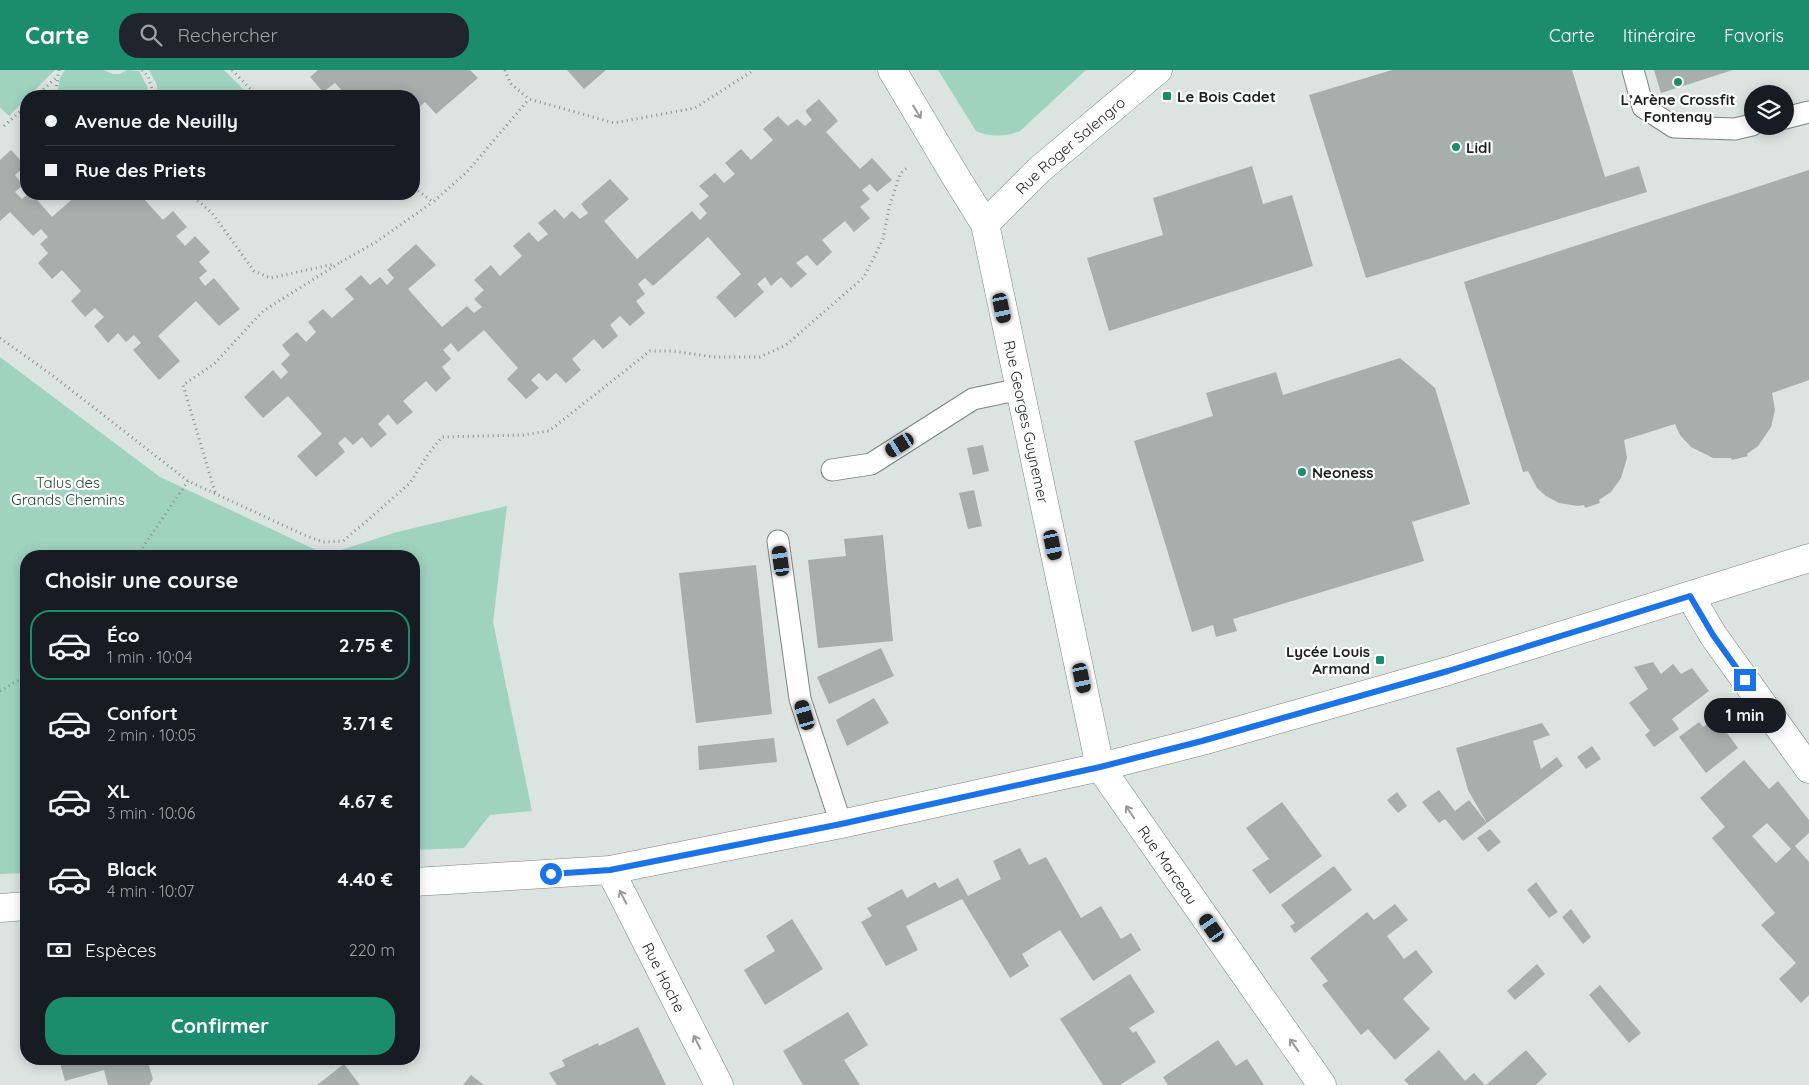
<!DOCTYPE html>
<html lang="fr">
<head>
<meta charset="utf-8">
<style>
	:root { --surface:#171b24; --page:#20242c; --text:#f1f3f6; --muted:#9ea1a6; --line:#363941; --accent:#1b8c6c }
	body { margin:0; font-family:Quicksand,sans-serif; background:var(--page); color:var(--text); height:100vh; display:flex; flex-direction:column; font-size:19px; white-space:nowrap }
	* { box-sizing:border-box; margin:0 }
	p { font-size:16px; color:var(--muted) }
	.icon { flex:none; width:28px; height:28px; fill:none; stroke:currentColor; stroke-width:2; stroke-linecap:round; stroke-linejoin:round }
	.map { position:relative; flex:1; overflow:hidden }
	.sheet { position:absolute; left:20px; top:480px; width:400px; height:515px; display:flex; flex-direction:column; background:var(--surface); border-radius:20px; box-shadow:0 2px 12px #0003 }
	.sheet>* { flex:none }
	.top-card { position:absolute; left:20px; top:20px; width:400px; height:110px; border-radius:20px; box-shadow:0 2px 12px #0003; display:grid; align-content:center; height:110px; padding:0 25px; background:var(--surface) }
	.tools { position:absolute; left:1744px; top:15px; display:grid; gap:10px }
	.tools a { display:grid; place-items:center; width:50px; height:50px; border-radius:50%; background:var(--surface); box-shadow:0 2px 12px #0003; font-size:25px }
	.end { position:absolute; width:22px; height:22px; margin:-11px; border:6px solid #1a73e8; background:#fff; box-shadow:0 0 0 2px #fff }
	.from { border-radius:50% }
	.bubble { position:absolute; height:35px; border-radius:18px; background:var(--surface); box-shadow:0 2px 12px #0003; font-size:16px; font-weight:700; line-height:35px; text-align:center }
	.car { position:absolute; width:15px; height:30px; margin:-15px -8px; border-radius:6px; box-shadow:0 0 4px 1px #0007; background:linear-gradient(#222 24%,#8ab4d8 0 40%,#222 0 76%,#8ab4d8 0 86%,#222 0) }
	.top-card b { display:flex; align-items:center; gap:18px; height:48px; font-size:19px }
	.top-card b+b { border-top:1px solid var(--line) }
	.top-card i { width:12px; height:12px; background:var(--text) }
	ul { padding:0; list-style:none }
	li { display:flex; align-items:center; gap:15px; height:70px; margin:0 10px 8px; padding:0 15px; border:2px solid transparent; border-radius:20px }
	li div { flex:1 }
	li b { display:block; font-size:19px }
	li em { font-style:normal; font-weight:700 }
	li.active { border-color:var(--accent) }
	li>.icon { width:45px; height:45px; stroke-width:1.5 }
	h2 { padding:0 25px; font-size:22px; line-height:60px }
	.pay { display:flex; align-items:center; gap:12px; height:55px; padding:0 25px; font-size:19px }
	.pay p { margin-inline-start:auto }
	.action { display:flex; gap:10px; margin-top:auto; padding:10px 25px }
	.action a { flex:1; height:58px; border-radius:20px; background:var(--accent); color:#fff; font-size:20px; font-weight:700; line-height:58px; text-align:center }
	header { display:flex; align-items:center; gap:30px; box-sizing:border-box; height:70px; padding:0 25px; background:var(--accent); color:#fff }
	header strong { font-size:24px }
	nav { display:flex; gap:28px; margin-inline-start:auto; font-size:18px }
	.search { width:350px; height:45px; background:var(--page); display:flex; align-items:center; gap:12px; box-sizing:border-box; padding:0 18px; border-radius:20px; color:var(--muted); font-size:19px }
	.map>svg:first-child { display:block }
	.green { fill:#9fd3bf }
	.building { fill:#a6afab; fill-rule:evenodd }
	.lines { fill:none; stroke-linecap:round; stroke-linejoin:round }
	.lane-casing { stroke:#7c8481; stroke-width:23 }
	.street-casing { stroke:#7c8481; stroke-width:29 }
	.secondary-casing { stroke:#7c8481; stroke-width:29 }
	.path { stroke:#8b928f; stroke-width:3; stroke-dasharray:1 4; stroke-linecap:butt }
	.lane { stroke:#fff; stroke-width:21 }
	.street { stroke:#fff; stroke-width:28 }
	.secondary { stroke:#fff; stroke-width:28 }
	.oneway { stroke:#999b9a }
	.route { stroke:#1a73e8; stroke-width:6 }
	.poi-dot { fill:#1b8c6c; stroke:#fff; stroke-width:2 }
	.labels { text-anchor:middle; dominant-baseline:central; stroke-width:4.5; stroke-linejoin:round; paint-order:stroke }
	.poi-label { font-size:15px; font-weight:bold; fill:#1d201f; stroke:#fff; text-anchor:start }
	.street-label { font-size:15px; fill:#1d201f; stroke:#fff }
	.park-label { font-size:15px; fill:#1c3f33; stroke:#fff }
</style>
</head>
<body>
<header>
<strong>Carte</strong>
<div class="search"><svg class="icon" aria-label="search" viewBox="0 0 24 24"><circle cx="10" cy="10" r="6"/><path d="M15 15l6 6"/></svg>Rechercher</div>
<nav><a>Carte</a><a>Itinéraire</a><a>Favoris</a></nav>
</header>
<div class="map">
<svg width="1809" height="1015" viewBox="0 0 1809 1015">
	<rect width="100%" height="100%" fill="#dbe4e0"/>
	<g class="green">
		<path d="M0 0H55L29 26H26V29L9 46 0 37Z"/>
		<path d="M65 0H103L113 4H120L127 0 139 1 147 16 149 26H57L60 8Z"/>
		<path d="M149 0H224L250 26H158L157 15Z"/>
		<path d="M938 0H1086L1020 61C1005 67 990 67 976 61Z"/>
		<path d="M0 287 160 407 318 481 341 480 397 462 507 436 493 552 532 741 490 745 464 778 414 780V486H26V803L0 804Z"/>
	</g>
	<g class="building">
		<path d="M318 0H470L478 8 436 44 425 32 414 42V26H347L335 13 323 22 310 7Z"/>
		<path d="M567 0H606L584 19Z"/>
		<path d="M1392 0H1572L1605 107 1639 96 1647 122 1366 208 1309 25Z"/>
		<path d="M1654 0H1733L1661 23Z"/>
		<path d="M819 29 838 51 826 62 860 99 872 88 892 110 877 122 870 114 862 120 870 129 860 137 870 148 854 162 845 151 822 170 832 182 817 196 807 185 796 193 807 204 791 218 781 207 771 216 765 207 757 214 764 222 735 248 716 227 741 204 708 167 653 216 645 208 638 214 645 224 636 231 645 243 630 256 620 246 610 255 618 266 603 279 594 269 572 289 581 300 566 313 556 303 547 311 539 303 531 310 539 318 526 329 507 309 518 298 484 260 458 282 451 273 443 280 451 289 442 297 451 308 436 322 426 311 403 331 413 342 397 355 388 344 378 354 387 364 371 378 362 367 353 375 345 367 338 373 345 382 316 407 297 386 322 364 288 326 263 348 244 327 273 300 281 309 288 302 281 294 290 285 282 275 297 262 306 272 316 262 308 252 323 239 332 248 354 229 345 219 361 205 370 215 380 207 387 215 394 208 387 200 416 174 436 195 408 219 442 257 467 236 474 243 482 237 474 229 484 220 474 210 491 195 500 206 522 186 513 176 529 162 538 172 548 164 538 153 555 139 564 149 572 141 580 149 588 143 581 134 610 109 629 129 604 151 637 189 692 141 700 150 707 143 699 134 709 126 699 116 715 103 724 113 735 104 725 93 741 79 751 90 773 70 763 59 778 46 788 56 797 49 805 56 812 50 806 42V40Z"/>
		<path d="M11 80 26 96 15 105 23 115 15 122 22 129 28 124H32L52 147 78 124H148L143 128 163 150 173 141 187 157 176 166 185 176 195 166 210 182 199 192 207 201 199 208 205 216 214 208 240 239 219 256 196 231 158 266 180 291 159 310 133 280 141 273 134 265 126 272 118 263 108 273 94 256 104 247 95 238 85 247 71 231 81 221 62 200 52 209 38 193 48 183 40 174 48 167 41 159 33 166 10 142 0 151V90Z"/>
		<path d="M1252 96 1263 134 1292 125 1313 196 1109 261 1087 188 1163 165 1153 128Z"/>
		<path d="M1809 100V310L1772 323 1775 340 1771 357 1758 376 1747 384 1748 386 1732 390 1731 388H1713L1691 377 1680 365 1675 354 1624 370 1627 388 1621 408 1611 422 1599 430 1600 433 1585 438 1584 435 1578 436 1559 433 1546 426 1537 418 1528 401 1523 402 1464 212Z"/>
		<path d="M1400 288 1435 318 1470 434 1412 452 1424 491 1233 549 1237 561 1216 567 1213 555 1192 562 1134 371 1213 346 1206 323 1276 302 1283 325Z"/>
		<path d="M983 375 989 401 973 405 967 378Z"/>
		<path d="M974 420 982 456 968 459 959 423Z"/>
		<path d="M883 465 893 571 818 578 808 490 846 486 844 469Z"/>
		<path d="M756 495 772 644 696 653 679 503Z"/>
		<path d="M881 578 894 606 829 634 817 607Z"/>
		<path d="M1653 592 1661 604 1673 594 1681 604 1692 598 1709 621 1672 649 1679 659 1654 677 1645 665 1650 661 1629 633 1648 619 1634 597Z"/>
		<path d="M874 628 889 653 847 676 836 650Z"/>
		<path d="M1716 648 1738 678 1706 703 1679 667 1699 652 1703 657Z"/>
		<path d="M1542 653 1550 665 1533 671 1541 699 1557 687 1563 696 1487 753 1468 720 1456 678Z"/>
		<path d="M774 668 777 692 699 700 698 676Z"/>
		<path d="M1592 676 1601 689 1586 699 1577 687Z"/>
		<path d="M1744 690 1769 719 1778 711 1809 750V763L1795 776 1809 792V925L1801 933 1779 909 1796 893 1761 855 1775 843 1712 768 1725 757 1700 728ZM1767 753 1791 779 1776 793 1752 766Z"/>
		<path d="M1439 720 1455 741 1469 730 1487 753 1463 771 1445 749 1439 753 1422 732Z"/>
		<path d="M1397 722 1407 736 1398 743 1387 730Z"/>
		<path d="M1282 732 1322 786 1270 824 1252 800 1269 789 1246 758Z"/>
		<path d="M1490 759 1501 772 1488 782 1477 768Z"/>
		<path d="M1020 778 1029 795 1046 787 1081 848 1101 836 1121 869 1131 863 1141 880 1093 911 1060 860 1022 884 1029 896 1010 908 962 829 906 856 918 880 886 896 861 852 872 846 867 838 902 819 907 828 935 812 939 818 958 808 968 826 1001 809 993 791Z"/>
		<path d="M1334 796 1352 820 1295 863 1290 856 1295 853 1281 835Z"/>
		<path d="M1536 812 1558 842 1549 848 1527 820Z"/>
		<path d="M1395 834 1408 850 1387 866 1404 889 1416 880 1433 902 1403 929 1430 959 1395 990 1368 959 1361 965 1322 915 1328 911 1310 888 1367 842 1374 850Z"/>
		<path d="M1571 839 1591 867 1583 874 1562 847Z"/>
		<path d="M792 849 823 899 765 935 744 900 775 881 766 866Z"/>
		<path d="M1537 894 1545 904 1515 930 1507 921Z"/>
		<path d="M1130 904 1155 942 1129 958 1133 963 1136 961 1156 992 1120 1015H1103L1060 949Z"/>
		<path d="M1600 915 1641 963 1629 973 1589 925Z"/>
		<path d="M848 942 868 975 844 990 860 1015H803L783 981Z"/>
		<path d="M638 957 666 1015H557L549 1003 565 996 562 990 598 973 599 976Z"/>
		<path d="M1218 970 1236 996 1247 989 1264 1015H1168L1163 1007Z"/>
		<path d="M1439 980 1465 1011 1474 1003 1485 1015H1409L1404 1010Z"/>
		<path d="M1526 980 1547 1004 1536 1015H1486Z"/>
		<path d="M59 989H147L153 1009 149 1015H108L104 1000 65 1011Z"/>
		<path d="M344 994 360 1015H317Z"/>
		<path d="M471 1005 484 1015H463Z"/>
	</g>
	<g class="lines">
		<g class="lane-casing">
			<g id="lane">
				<path d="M1633 0 1643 37 1674 57 1735 59 1752 55"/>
				<path d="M1785 48 1809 42"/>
				<path d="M832 400 871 394 973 329 1020 319"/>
				<path d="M778 471 800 629 841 754"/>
			</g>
		</g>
		<g class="street-casing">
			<g id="street">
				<path id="s1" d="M892 0 957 109 985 154 1100 697 1322 1015"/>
				<path id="s2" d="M985 154 1040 99 1158 0"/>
				<path d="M1690 526 1713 565 1809 699"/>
				<path id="s3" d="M610 800 719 1015"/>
			</g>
		</g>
		<g class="secondary-casing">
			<g id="secondary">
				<path d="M414 812 610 800 841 754 1100 697 1202 671 1448 601 1809 488"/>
				<path d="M0 838 26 836"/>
			</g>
		</g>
		<g class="path">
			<path d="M142 0 148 6 154 26"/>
			<path d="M232 0 257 26"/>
			<path d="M505 0 510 13 529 29 614 53 695 38 754 0"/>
			<path d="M36 26 58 6 59 0"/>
			<path d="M55 26 58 7"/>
			<path d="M4 56 26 36"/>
			<path d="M414 118 433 132 467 102 529 29"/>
			<path d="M190 124 212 143 254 201 270 208 335 194"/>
			<path d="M341 192 376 172 433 132"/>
			<path d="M0 268 52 305 188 411 302 464 323 472 343 471 369 449 410 413 429 383 442 367 523 365 549 361 650 281H672L714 287H760L786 275 864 207 883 169 889 138 900 104 909 96"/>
			<path d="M215 422 183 315 214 294 263 241 341 192"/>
			<path d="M137 486 188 411"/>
			<path d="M0 621 26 606"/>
		</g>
		<use href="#lane" class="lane"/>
		<use href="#street" class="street"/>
		<use href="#secondary" class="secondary"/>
	</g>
	<defs><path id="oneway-shaft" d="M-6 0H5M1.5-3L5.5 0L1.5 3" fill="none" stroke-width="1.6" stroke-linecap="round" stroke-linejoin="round" transform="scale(1.25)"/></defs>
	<g class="oneway">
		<use href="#oneway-shaft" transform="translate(917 42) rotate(59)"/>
		<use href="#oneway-shaft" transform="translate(1130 742) rotate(-124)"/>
		<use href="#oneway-shaft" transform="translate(623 827) rotate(-117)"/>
		<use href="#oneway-shaft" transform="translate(697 972) rotate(-117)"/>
		<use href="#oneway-shaft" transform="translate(1294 975) rotate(-125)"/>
	</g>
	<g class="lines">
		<path class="route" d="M551 804 610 800 841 754 1100 697 1202 671 1448 601 1690 526 1713 565 1745 610"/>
	</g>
	<g class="poi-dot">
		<circle cx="1678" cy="12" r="5"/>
		<rect x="1162" y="21" width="10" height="10" rx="2.5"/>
		<circle cx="1456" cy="77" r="5"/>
		<circle cx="1302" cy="402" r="5"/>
		<rect x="1375" y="585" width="10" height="10" rx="2.5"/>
	</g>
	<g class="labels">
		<g class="poi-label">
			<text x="1177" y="26">Le Bois Cadet</text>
			<text x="1678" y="29" text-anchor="middle">L’Arène Crossfit<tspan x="1678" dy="17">Fontenay</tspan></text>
			<text x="1466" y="77">Lidl</text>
			<text x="1312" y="402">Neoness</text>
			<text x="1370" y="581" text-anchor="end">Lycée Louis<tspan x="1370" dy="17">Armand</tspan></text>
		</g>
		<g class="street-label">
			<text stroke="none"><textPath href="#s2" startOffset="116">Rue Roger Salengro</textPath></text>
			<text stroke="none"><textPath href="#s1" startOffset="382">Rue Georges Guynemer</textPath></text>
			<text stroke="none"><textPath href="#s1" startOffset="854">Rue Marceau</textPath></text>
			<text stroke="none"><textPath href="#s3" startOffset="120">Rue Hoche</textPath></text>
		</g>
		<g class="park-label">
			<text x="68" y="412">Talus des<tspan x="68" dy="17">Grands Chemins</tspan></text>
		</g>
	</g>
</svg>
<div class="tools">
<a><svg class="icon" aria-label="layers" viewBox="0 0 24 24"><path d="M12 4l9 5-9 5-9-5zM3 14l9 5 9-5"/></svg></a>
</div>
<i class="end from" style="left:551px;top:804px"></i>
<i class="end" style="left:1745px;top:610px"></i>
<div class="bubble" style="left:1704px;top:628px;width:82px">1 min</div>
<i class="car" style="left:1002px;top:238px;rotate:168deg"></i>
<i class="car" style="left:900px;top:375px;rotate:237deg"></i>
<i class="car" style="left:1053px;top:475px;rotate:168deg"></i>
<i class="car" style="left:781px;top:491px;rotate:352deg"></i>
<i class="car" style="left:1082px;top:608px;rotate:168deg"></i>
<i class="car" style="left:805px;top:645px;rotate:343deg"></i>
<i class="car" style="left:1212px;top:858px;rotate:325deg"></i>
<div class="top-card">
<b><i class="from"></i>Avenue de Neuilly</b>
<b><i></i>Rue des Priets</b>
</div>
<section class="sheet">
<h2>Choisir une course</h2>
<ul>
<li class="active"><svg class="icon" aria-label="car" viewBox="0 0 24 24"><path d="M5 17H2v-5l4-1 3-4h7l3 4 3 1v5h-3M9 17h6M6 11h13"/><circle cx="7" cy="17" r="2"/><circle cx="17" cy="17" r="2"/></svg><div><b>Éco</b><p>1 min · 10:04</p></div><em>2.75 €</em></li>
<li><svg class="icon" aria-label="car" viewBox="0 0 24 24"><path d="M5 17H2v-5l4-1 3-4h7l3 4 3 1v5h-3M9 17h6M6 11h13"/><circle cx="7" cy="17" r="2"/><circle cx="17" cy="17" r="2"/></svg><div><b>Confort</b><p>2 min · 10:05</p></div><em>3.71 €</em></li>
<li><svg class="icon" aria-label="car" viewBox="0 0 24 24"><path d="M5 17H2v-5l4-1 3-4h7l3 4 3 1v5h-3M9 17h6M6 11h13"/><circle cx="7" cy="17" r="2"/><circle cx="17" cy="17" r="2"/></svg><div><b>XL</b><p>3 min · 10:06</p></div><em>4.67 €</em></li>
<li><svg class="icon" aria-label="car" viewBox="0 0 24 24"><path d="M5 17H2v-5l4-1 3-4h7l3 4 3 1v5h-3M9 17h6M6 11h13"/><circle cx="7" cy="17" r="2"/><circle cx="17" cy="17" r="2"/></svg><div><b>Black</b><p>4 min · 10:07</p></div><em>4.40 €</em></li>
</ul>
<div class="pay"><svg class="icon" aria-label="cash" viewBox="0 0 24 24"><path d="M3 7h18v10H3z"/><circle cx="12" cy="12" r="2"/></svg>Espèces<p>220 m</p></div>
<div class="action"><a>Confirmer</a></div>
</section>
</div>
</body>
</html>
